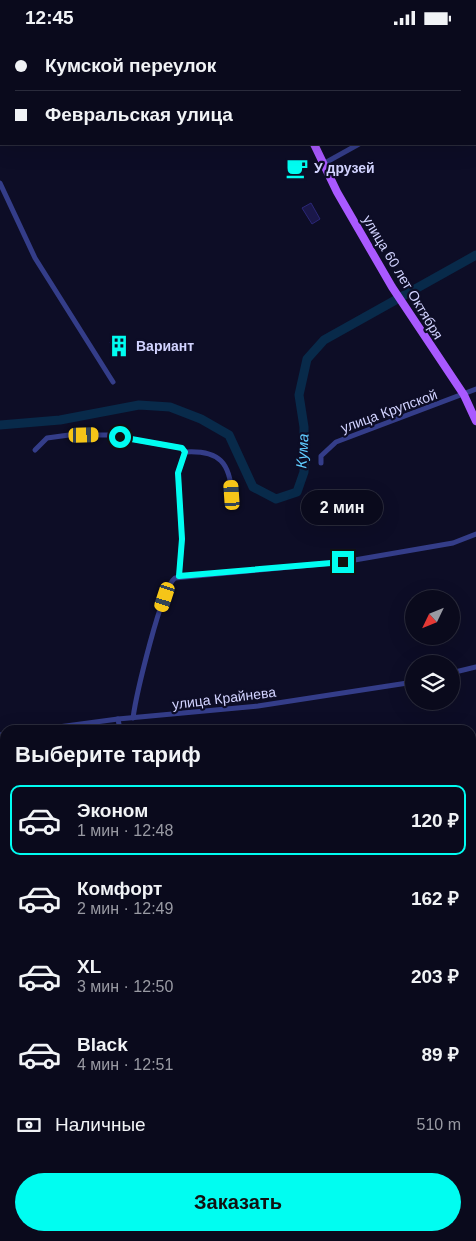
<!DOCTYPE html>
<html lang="ru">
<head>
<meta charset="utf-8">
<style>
	:root { --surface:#0a0a1c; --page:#181829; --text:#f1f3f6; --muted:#999aa3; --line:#2a2b3b; --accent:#00fdf1 }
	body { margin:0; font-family:Arial,sans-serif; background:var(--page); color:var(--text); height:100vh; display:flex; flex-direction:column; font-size:19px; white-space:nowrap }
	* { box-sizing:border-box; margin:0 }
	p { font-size:16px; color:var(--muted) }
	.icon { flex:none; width:28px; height:28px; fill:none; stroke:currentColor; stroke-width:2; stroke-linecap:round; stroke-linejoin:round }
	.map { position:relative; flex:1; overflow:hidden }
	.drawer { position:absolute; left:0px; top:690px; width:476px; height:516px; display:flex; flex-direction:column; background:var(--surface); border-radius:15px 15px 0 0; box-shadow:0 5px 20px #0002,0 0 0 1px var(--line) }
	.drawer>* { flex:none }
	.hud { position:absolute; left:0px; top:0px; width:476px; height:110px; box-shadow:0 5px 20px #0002,0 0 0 1px var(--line); display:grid; align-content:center; height:110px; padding:0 15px; background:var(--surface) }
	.needle { width:32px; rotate:227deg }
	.tools { position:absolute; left:405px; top:555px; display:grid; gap:10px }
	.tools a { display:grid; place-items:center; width:55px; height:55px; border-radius:50%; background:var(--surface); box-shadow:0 5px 20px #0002,0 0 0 1px var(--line); font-size:25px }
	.end { position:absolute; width:22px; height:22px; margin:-11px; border:6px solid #00fdf1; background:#111; box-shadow:0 0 0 2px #111 }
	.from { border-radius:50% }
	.bubble { position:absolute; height:35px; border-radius:18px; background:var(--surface); box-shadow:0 5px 20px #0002,0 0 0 1px var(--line); font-size:16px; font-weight:700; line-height:35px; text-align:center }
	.car { position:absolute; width:15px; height:30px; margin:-15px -8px; border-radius:6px; box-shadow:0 0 4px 1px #0007; background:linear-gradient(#f5c518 24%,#345 0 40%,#f5c518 0 76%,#345 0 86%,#f5c518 0) }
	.hud b { display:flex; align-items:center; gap:18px; height:48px; font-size:19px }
	.hud b+b { border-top:1px solid var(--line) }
	.hud i { width:12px; height:12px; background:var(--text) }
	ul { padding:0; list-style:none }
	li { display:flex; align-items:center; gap:15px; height:70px; margin:0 10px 8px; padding:0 5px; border:2px solid transparent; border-radius:10px }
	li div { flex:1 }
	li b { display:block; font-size:19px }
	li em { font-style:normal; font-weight:700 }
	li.on { border-color:var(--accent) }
	li>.icon { width:45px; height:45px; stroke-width:1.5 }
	h2 { padding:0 15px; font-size:22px; line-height:60px }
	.pay { display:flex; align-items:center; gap:12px; height:55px; padding:0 15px; font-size:19px }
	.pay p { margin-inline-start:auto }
	.primary-button { display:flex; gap:10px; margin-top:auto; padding:10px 15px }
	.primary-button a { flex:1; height:58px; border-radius:30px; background:var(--accent); color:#111; font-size:20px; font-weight:700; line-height:58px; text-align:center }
	.status { display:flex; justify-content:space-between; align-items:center; height:35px; padding:0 25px; background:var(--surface); direction:ltr }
	.status svg { height:14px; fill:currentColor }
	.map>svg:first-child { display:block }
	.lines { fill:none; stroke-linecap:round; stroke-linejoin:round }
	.river { stroke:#082a4a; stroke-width:9 }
	.building { fill:#1a1749; stroke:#2b2777 }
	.minor { stroke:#343d89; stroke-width:5 }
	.primary { stroke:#a959ff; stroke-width:8 }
	.trunk { stroke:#d453de; stroke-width:9 }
	.route { stroke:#00fdf1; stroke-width:6 }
	.labels { text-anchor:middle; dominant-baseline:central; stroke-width:4.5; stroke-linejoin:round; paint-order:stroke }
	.poi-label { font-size:14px; font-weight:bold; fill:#d2d3ff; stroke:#0d0d26; text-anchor:start }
	.street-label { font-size:14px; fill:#d2d3ff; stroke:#0d0d26 }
	.water-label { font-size:15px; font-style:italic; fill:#60ccff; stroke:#0d0d26 }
</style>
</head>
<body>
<div class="status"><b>12:45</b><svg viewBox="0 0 49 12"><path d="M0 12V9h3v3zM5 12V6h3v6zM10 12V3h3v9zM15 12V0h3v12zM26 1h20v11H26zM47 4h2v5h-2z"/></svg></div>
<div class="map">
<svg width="476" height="1206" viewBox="0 0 476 1206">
	<rect width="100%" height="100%" fill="#0d0d26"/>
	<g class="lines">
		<path class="river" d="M0 390 60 385 139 370 170 372 201 384 229 400 253 452 276 464 297 457 304 437V392L299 360 307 324 324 305 476 220"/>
	</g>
	<g class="building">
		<path d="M301 125 306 133 293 141 288 134Z"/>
		<path d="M311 168 320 184 312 189 302 173Z"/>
		<path d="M121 302 128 316 117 321 110 307Z"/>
	</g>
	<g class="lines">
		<g class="minor">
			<path d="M63 0 64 1"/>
			<path d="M323 0 324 1"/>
			<path d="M176 1 179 0"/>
			<path d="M475 14 476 13"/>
			<path d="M0 91 1 88"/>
			<path d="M323 129 359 109"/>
			<path d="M0 148 35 223 113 347"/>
			<path d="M35 415 47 403 69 400H108L182 413 185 417C220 415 230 428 232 460"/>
			<path d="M321 428V421L336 407 476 354"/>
			<path d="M179 541 182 504 178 438 185 417"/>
			<path d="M451 638 476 632"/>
			<path d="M133 683C136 661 161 553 175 543L343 527 453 508 476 499"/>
			<path d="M118 684 120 695"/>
			<path d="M36 695 118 684 258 671 414 647"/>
			<path d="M0 700 5 699"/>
			<path d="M471 772 476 770"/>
			<path d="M0 915 5 913"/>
			<path d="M471 938 476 936"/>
			<path d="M0 1080 5 1079"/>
		</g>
		<g class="primary">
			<path d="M255 0 256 1"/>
			<path d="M314 109 337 157 392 252 464 360 476 386"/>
		</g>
		<g class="trunk">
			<path d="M471 1081 476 1080"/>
			<path d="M0 1170 5 1169"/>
		</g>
	</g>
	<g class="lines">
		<path class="route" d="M120 402 182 413 185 417 178 438 182 504 179 541 343 527"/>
	</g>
	<defs>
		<g id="cafe-bare" transform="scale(1.725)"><path d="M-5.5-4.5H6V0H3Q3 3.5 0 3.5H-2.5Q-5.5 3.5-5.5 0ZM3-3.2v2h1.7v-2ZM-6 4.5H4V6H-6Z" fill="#00fdf1" stroke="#0d0d26" stroke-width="2.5" paint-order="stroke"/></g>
		<g id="building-bare" transform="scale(1.725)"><path d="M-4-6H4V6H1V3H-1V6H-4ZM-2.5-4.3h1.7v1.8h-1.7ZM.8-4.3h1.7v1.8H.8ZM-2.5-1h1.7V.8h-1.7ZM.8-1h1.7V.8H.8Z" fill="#00fdf1" stroke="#0d0d26" stroke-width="2.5" paint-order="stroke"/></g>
	</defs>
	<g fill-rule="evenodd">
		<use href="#cafe-bare" x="297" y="133"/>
		<use href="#building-bare" x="119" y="311"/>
	</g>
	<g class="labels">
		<g class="poi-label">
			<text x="314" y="133">У друзей</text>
			<text x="136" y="311">Вариант</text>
		</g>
		<g class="street-label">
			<text transform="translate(403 242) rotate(59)">улица 60 лет Октября</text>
			<text transform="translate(389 376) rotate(-20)">улица Крупской</text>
			<text transform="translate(224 663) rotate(-7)">улица Крайнева</text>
		</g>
		<g class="water-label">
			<text transform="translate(302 416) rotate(-86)">Кума</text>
		</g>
	</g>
</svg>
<div class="tools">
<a><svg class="needle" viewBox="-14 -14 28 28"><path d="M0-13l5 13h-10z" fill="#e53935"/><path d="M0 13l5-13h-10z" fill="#999aa3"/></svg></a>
<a><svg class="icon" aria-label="layers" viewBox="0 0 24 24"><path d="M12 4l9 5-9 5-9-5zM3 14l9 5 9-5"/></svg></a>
</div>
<i class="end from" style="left:120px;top:402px"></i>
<i class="end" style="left:343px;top:527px"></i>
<div class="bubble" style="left:301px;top:455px;width:82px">2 мин</div>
<i class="car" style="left:84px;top:400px;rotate:89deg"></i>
<i class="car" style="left:232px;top:460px;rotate:356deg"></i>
<i class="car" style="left:165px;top:562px;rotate:198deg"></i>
<div class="hud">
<b><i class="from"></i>Кумской переулок</b>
<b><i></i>Февральская улица</b>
</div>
<section class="drawer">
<h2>Выберите тариф</h2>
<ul>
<li class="on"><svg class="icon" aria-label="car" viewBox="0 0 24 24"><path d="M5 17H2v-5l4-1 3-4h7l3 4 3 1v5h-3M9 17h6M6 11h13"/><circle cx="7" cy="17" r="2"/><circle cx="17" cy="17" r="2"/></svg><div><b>Эконом</b><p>1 мин · 12:48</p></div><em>120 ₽</em></li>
<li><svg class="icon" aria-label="car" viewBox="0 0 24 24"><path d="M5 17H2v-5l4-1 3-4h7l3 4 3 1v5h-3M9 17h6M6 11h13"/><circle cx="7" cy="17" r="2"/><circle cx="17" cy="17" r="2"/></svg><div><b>Комфорт</b><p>2 мин · 12:49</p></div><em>162 ₽</em></li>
<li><svg class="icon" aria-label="car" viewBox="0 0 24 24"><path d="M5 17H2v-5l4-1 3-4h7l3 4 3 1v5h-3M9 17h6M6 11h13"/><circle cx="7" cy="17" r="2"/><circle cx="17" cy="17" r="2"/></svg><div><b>XL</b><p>3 мин · 12:50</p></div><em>203 ₽</em></li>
<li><svg class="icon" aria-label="car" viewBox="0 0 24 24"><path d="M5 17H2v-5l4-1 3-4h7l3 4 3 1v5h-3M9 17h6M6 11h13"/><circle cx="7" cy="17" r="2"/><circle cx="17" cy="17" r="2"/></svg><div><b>Black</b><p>4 мин · 12:51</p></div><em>89 ₽</em></li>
</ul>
<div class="pay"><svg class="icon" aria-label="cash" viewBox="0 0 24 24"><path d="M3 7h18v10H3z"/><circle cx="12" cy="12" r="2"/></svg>Наличные<p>510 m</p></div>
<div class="primary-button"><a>Заказать</a></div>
</section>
</div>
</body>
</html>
